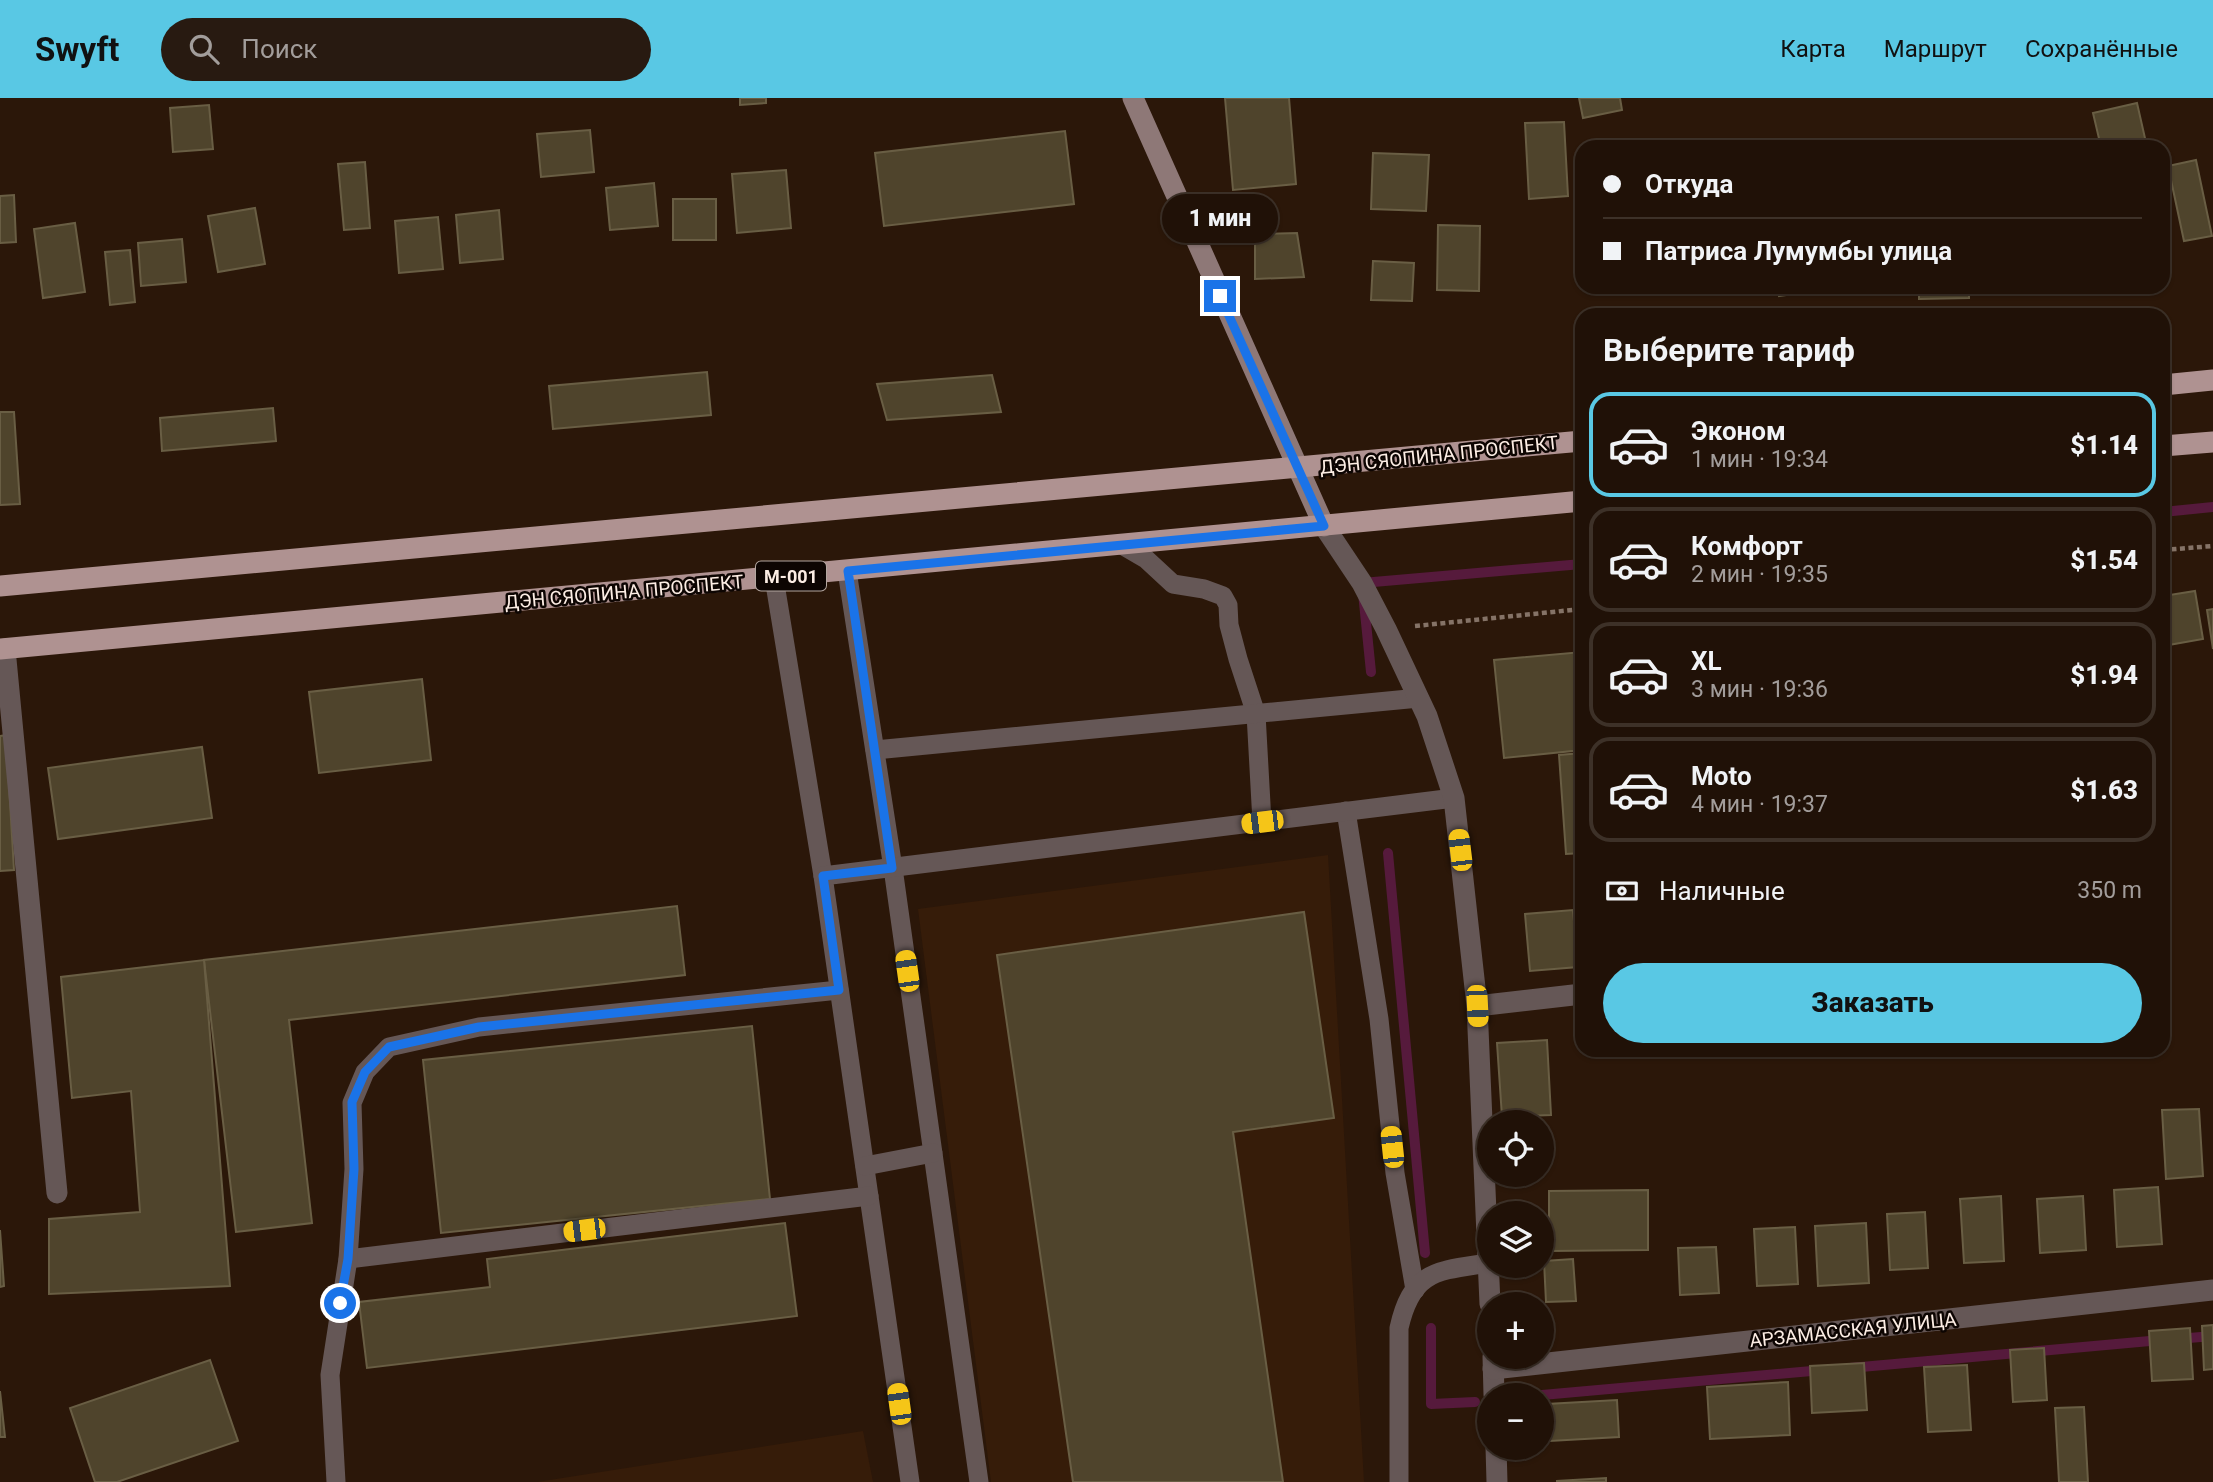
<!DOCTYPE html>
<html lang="ru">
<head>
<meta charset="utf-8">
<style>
	:root { --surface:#201107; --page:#281a11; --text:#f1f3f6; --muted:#a29d9b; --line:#3d3128; --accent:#59c8e4 }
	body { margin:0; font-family:Roboto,sans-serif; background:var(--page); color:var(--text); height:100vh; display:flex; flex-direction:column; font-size:26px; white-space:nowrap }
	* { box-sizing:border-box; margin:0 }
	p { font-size:23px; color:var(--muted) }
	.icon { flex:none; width:38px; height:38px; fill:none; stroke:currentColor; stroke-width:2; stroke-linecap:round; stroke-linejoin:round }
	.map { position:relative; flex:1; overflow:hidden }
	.details { position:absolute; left:1575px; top:210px; width:595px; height:749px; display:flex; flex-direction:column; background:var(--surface); border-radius:21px; box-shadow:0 2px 5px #0004,0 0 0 2px var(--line) }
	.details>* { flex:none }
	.banner { position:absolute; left:1575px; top:42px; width:595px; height:154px; border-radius:21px; box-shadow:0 2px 5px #0004,0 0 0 2px var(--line); display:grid; align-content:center; height:154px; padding:0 28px; background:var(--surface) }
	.buttons { position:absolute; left:1477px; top:1012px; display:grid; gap:14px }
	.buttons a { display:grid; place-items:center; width:77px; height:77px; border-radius:50%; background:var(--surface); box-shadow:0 2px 5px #0004,0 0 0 2px var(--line); font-size:35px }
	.end { position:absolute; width:32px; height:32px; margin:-16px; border:9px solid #1a73e8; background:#fff; box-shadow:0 0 0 4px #fff }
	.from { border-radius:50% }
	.bubble { position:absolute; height:49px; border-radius:24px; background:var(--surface); box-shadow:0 2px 5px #0004,0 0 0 2px var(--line); font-size:23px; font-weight:800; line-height:49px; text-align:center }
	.car { position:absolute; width:21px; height:42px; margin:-21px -10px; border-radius:9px; box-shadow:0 0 5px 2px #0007; background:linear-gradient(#f5c518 24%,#345 0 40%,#f5c518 0 76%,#345 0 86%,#f5c518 0) }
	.banner b { display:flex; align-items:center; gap:24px; height:66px; font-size:26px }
	.banner b+b { border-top:2px solid var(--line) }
	.banner i { width:18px; height:18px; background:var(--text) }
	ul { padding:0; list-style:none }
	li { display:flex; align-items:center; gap:21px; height:105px; margin:0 14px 10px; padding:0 14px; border:4px solid var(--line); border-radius:21px }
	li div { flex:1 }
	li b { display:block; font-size:26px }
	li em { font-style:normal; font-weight:800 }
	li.current { border-color:var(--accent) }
	li>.icon { width:63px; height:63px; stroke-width:1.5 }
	h2 { padding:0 28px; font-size:32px; line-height:84px }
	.pay { display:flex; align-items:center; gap:18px; height:77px; padding:0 28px; font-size:26px }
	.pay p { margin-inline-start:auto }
	.button { display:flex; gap:14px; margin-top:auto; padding:14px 28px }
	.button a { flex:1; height:80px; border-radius:42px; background:var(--accent); color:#111; font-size:28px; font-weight:800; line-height:80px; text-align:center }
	header { display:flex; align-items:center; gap:42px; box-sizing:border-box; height:98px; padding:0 35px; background:var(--accent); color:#111 }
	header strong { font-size:33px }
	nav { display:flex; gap:38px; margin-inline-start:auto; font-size:24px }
	.search { width:490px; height:63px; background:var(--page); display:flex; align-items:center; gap:18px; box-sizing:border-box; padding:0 24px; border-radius:38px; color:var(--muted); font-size:26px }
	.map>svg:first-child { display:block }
	.built { fill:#361c09 }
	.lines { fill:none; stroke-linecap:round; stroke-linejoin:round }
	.stream { stroke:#561a3c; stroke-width:10 }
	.building { fill:#4f442c; stroke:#695e44; stroke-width:2 }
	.path { stroke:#857367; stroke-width:4.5; stroke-dasharray:5 3.5; stroke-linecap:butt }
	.lane { stroke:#655756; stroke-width:19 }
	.street { stroke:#655756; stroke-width:21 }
	.secondary { stroke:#8e7877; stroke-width:21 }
	.primary { stroke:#af9291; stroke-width:21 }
	.route { stroke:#1a73e8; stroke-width:9 }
	.labels { text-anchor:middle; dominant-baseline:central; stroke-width:5; stroke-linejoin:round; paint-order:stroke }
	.shield { fill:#0d0502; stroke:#b4a7a0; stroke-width:2 }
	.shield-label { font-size:18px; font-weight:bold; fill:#fcede4 }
	.street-label { font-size:19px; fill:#fcede4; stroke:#0d0502 }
</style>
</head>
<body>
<header>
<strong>Swyft</strong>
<div class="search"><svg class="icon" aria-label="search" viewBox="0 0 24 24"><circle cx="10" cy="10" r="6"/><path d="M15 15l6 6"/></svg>Поиск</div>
<nav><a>Карта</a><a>Маршрут</a><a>Сохранённые</a></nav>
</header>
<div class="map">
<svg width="2213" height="1384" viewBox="0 0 2213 1384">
	<rect width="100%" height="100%" fill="#2b1709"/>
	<g class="built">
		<path d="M1328 757 1364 1384H991L918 811Z"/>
		<path d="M863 1333 873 1384H537Z"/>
	</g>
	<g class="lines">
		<g class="stream">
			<path d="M2163 414 2213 409"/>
			<path d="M1371 574 1362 485 1582 466"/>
			<path d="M1388 755 1425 1155"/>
			<path d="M1431 1230V1306L1475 1304"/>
			<path d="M2177 1241 2213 1238"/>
			<path d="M1850 1270 2161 1242"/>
			<path d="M1542 1297 1823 1272"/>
		</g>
	</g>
	<g class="building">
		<path d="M740 0H766V5L740 7Z"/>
		<path d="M1225 0H1289L1296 86 1233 92Z"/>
		<path d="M1579 0H1620L1622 12 1583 20Z"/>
		<path d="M2137 5 2147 49H2101L2093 15Z"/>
		<path d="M209 7 213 51 173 54 170 10Z"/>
		<path d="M1564 24 1568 98 1529 101 1525 25Z"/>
		<path d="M590 32 594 74 541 79 537 36Z"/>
		<path d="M1065 33 1074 106 884 128 875 55Z"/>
		<path d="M1373 55 1429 57 1426 113 1371 111Z"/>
		<path d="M2196 62 2212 138 2184 143 2168 68Z"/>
		<path d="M365 64 370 130 344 132 338 66Z"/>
		<path d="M786 72 791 130 737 135 732 76Z"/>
		<path d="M654 85 658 128 610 132 606 90Z"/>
		<path d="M14 97 16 144 0 145V98Z"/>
		<rect x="673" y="101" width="43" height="41"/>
		<path d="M255 110 265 166 218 174 208 118Z"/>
		<path d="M499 112 503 161 460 165 456 117Z"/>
		<path d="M438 119 443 171 399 175 395 123Z"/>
		<path d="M75 125 85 194 43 200 34 131Z"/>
		<path d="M1438 127 1480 128 1479 193 1437 192Z"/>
		<path d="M1297 135 1304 179 1255 181V136Z"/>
		<path d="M182 141 186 184 141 188 138 145Z"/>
		<path d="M130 152 135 204 110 207 105 154Z"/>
		<path d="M1373 163 1414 165 1412 203 1371 202Z"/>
		<path d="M1778 189H1840L1779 198Z"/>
		<path d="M1919 189H1969V200L1919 201Z"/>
		<path d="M2048 189H2114V190L2049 195Z"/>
		<path d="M707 274 711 317 553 331 549 288Z"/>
		<path d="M992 277 1001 314 887 322 877 286Z"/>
		<path d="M273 310 276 343 162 353 160 320Z"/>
		<path d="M0 314H14L20 406 0 407Z"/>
		<path d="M2195 493 2203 541 2163 548V498Z"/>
		<path d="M2213 511V551L2207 512Z"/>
		<path d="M1582 554V652L1504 660 1494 562Z"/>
		<path d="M422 581 431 662 319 675 309 594Z"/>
		<path d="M6 637 14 772 0 773V638Z"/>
		<path d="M202 649 212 720 58 741 48 670Z"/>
		<path d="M1582 655V755L1566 756 1559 657Z"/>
		<path d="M677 808 685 877 289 922 312 1125 236 1134 204 862Z"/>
		<path d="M1573 812 1578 869 1530 873 1525 816Z"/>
		<path d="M1304 814 1334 1020 1233 1034 1283 1384H1073L997 857Z"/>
		<path d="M204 862 230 1188 49 1196V1121L140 1114 131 993 72 1000 61 879Z"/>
		<path d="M752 928 770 1101 441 1135 423 962Z"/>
		<path d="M1547 942 1551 1017 1502 1019 1497 945Z"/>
		<path d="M2199 1011 2203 1078 2166 1081 2162 1012Z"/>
		<path d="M2158 1089 2162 1146 2117 1149 2114 1092Z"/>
		<path d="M1648 1092V1152L1549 1153V1093Z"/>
		<path d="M2001 1098 2004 1163 1964 1165 1960 1101Z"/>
		<path d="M2083 1098 2086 1152 2040 1155 2037 1101Z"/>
		<path d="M1925 1114 1928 1170 1890 1172 1887 1116Z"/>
		<path d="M785 1125 797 1218 367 1270 359 1204 490 1189 487 1161Z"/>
		<path d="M1866 1125 1869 1185 1818 1188 1815 1128Z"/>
		<path d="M1795 1129 1798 1186 1757 1188 1754 1131Z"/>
		<path d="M0 1132 4 1188 0 1189Z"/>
		<path d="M1716 1149 1719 1195 1680 1197 1678 1150Z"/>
		<path d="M1573 1161 1576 1203 1546 1204 1544 1163Z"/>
		<path d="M2213 1227V1271L2204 1272 2202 1228Z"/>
		<path d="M2190 1230 2193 1281 2152 1283 2149 1233Z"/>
		<path d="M2044 1250 2047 1302 2013 1304 2010 1252Z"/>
		<path d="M210 1262 238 1343 117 1384H95L70 1310Z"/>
		<path d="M1864 1265 1867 1312 1812 1315 1810 1268Z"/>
		<path d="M1967 1267 1971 1332 1928 1334 1924 1269Z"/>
		<path d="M1788 1284 1790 1337 1710 1341 1707 1289Z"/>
		<path d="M0 1293 5 1339H0Z"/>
		<path d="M1617 1302 1619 1339 1550 1343 1547 1306Z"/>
		<path d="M2084 1309 2088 1384H2059L2055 1310Z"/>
		<path d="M1606 1380V1384H1557V1383Z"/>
	</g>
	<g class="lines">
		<g class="path">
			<path d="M2163 452 2213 448"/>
			<path d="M1415 528 1582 511"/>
		</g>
		<g class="lane">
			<path d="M1122 447 1146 461 1173 486 1204 491 1223 498 1228 507 1229 527 1238 561 1256 616 1262 724"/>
			<path d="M847 473 893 770 979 1384"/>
			<path d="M774 480 823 778 910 1384"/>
			<path d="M875 652 1419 600"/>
			<path d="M1346 713 1379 921 1395 1075 1415 1192"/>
			<path d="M823 778 1454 700"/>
			<path d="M865 1068 933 1055"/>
			<path d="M348 1161 869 1098"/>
			<path d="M336 1384 330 1277 348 1161 354 1071 352 1005 365 974 389 949 479 929 839 892"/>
			<path d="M1399 1384V1230C1412 1172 1437 1173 1488 1165"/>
		</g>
		<g class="street">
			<path d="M1324 428 1362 485 1386 531 1427 618 1454 700 1477 908 1490 1206"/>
			<path d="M5 551 57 1095"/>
			<path d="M1477 908 1582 896"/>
			<path d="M1493 1258 1494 1297"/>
			<path d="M1493 1271 2213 1192"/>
			<path d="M1496 1349 1497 1384"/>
		</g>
		<path class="secondary" d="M1133 0 1324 428"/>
		<g class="primary">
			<path d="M2163 287 2213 282"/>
			<path d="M2163 348 2213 344"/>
			<path d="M0 488 1582 343"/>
			<path d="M0 551 1582 403"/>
		</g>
	</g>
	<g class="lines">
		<path class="route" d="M340 1205 348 1161 354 1071 352 1004 365 974 389 949 479 929 839 892 823 778 892 770 848 473 1324 428 1220 198"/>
	</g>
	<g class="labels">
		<rect class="shield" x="756" y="463.5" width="70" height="29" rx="5"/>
		<g class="shield-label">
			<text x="791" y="478">M-001</text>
		</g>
		<g class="street-label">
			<text transform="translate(1439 357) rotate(-6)">ДЭН СЯОПИНА ПРОСПЕКТ</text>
			<text transform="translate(624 494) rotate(-5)">ДЭН СЯОПИНА ПРОСПЕКТ</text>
			<text transform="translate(1853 1232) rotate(-6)">АРЗАМАССКАЯ УЛИЦА</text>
		</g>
	</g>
</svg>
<div class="buttons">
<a><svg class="icon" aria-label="locate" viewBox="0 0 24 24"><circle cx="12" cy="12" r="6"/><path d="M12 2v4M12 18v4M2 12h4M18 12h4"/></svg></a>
<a><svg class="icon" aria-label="layers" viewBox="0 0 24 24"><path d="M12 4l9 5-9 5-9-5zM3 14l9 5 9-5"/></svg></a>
<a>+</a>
<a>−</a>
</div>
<i class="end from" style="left:340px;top:1205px"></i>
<i class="end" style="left:1220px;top:198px"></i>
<div class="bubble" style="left:1162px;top:96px;width:116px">1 мин</div>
<i class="car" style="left:1262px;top:724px;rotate:263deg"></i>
<i class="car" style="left:1460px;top:752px;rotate:353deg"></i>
<i class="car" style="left:907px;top:873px;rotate:352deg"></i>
<i class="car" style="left:1477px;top:908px;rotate:177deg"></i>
<i class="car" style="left:1392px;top:1049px;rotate:354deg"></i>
<i class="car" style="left:584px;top:1132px;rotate:263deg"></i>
<i class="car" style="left:899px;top:1306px;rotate:352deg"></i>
<div class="banner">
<b><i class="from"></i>Откуда</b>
<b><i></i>Патриса Лумумбы улица</b>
</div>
<section class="details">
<h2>Выберите тариф</h2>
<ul>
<li class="current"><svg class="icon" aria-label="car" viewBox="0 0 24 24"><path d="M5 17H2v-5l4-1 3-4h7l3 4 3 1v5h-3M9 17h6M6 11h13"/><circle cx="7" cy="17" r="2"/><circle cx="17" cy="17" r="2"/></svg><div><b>Эконом</b><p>1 мин · 19:34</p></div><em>$1.14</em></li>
<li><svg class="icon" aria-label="car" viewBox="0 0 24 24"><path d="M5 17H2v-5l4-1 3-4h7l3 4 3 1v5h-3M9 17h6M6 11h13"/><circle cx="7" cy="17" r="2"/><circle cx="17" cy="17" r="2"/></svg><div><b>Комфорт</b><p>2 мин · 19:35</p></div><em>$1.54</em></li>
<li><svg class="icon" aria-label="car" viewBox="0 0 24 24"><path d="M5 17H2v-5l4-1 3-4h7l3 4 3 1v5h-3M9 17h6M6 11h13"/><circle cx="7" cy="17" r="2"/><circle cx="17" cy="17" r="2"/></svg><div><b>XL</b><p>3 мин · 19:36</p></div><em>$1.94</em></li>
<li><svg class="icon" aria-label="car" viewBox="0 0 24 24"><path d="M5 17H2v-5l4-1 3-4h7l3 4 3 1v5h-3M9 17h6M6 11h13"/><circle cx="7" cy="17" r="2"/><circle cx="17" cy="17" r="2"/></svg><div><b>Moto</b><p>4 мин · 19:37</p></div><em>$1.63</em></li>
</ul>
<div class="pay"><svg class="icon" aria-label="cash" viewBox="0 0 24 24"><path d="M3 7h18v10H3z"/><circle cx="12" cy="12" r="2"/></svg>Наличные<p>350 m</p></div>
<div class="button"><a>Заказать</a></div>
</section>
</div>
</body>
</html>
